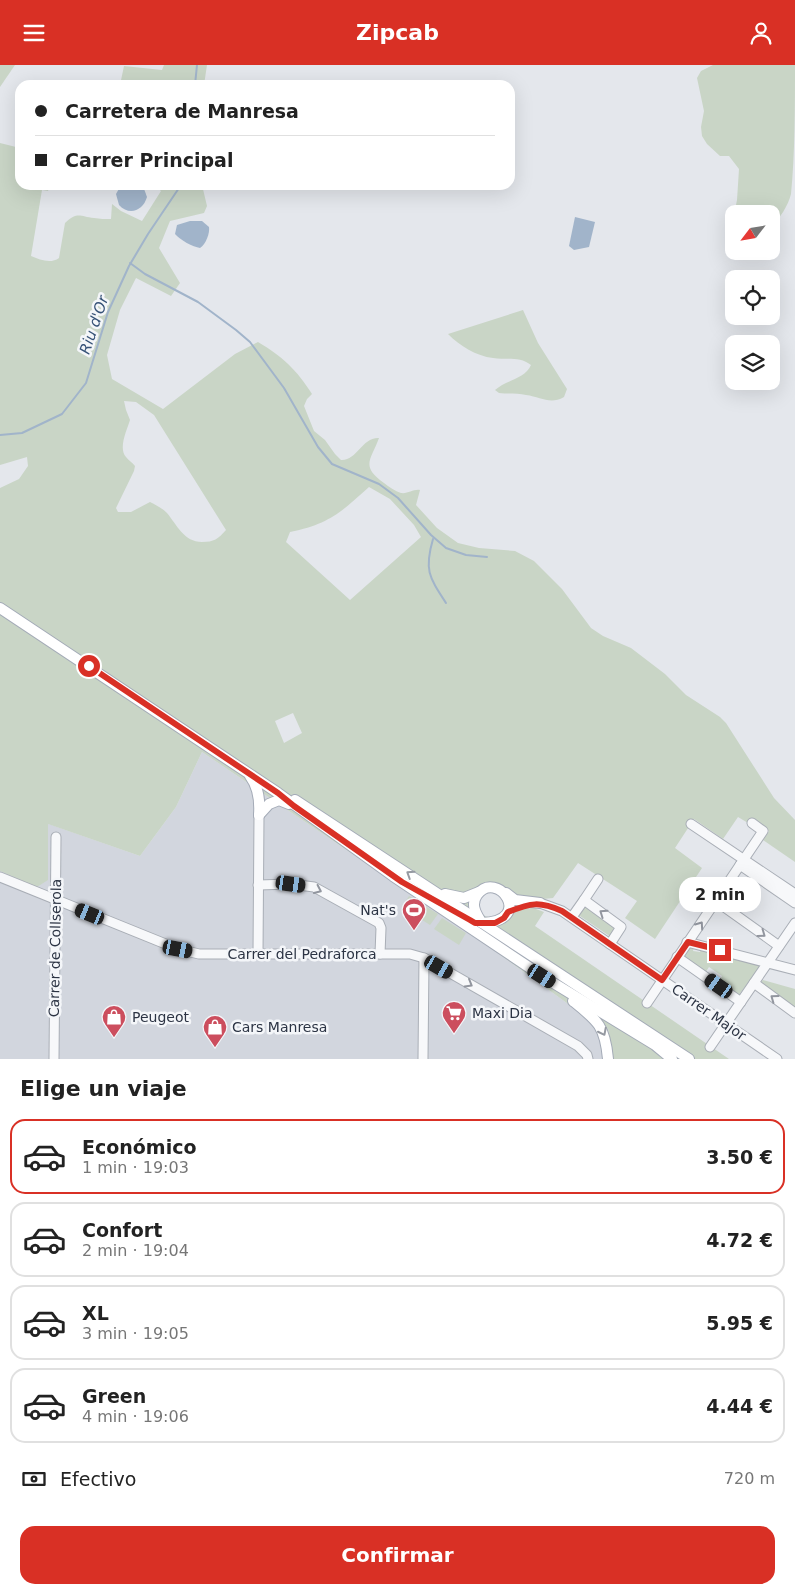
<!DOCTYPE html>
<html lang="es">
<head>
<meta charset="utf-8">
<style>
	:root { --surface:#fff; --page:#f6f6f6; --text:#222; --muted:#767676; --line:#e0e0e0; --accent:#d93025 }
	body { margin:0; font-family:"DejaVu Sans",sans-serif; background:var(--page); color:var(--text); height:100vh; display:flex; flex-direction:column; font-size:19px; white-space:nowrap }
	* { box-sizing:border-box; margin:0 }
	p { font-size:16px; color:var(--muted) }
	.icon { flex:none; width:28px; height:28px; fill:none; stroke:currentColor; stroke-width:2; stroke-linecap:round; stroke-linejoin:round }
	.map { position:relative; height:994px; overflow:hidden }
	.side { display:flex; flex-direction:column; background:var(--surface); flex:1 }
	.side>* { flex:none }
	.hud { position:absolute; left:15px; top:15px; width:500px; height:110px; border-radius:15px; box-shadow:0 5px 20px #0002; display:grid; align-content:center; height:110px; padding:0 20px; background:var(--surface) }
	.needle { width:32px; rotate:239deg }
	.tools { position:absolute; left:725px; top:140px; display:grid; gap:10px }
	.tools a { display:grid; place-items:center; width:55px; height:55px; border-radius:10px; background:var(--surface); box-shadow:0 5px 20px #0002; font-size:25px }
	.end { position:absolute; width:22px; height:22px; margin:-11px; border:6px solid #d93025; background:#fff; box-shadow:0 0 0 2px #fff }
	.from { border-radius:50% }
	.bubble { position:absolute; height:35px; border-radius:15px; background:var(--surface); box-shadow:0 5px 20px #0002; font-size:16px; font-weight:800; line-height:35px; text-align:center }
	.car { position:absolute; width:15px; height:30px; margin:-15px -8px; border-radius:6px; box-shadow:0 0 4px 1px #0007; background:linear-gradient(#222 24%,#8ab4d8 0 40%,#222 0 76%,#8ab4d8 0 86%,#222 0) }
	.hud b { display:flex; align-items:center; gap:18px; height:48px; font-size:19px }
	.hud b+b { border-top:1px solid var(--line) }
	.hud i { width:12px; height:12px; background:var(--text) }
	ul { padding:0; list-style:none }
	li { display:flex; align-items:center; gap:15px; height:75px; margin:0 10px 8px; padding:0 10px; border:2px solid var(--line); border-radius:15px }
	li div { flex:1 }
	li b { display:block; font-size:19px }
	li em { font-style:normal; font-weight:800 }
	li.current { border-color:var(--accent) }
	li>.icon { width:45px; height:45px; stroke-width:1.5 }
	h2 { padding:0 20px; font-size:22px; line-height:60px }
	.pay { display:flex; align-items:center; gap:12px; height:55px; padding:0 20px; font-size:19px }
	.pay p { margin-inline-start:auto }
	.cta { display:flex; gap:10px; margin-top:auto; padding:10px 20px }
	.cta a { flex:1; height:58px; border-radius:15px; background:var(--accent); color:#fff; font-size:20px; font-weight:800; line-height:58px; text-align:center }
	header { display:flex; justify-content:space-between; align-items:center; height:65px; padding:0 20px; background:var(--accent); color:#fff; font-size:22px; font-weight:800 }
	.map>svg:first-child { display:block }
	.built { fill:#d2d6de }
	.green { fill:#c9d5c6; fill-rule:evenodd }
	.water { fill:#a1b4ca }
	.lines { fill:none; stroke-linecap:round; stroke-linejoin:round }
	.stream { stroke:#a1b4ca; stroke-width:2 }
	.minor-casing { stroke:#a9aeb6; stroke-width:11 }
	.major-casing { stroke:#a4abb7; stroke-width:12 }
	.minor { stroke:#f7f8fa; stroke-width:9 }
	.major { stroke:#fff; stroke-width:10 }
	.oneway { stroke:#969aa2 }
	.oneway2 { stroke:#92969f }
	.route { stroke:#d93025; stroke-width:6 }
	.labels { text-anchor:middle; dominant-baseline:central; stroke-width:5; stroke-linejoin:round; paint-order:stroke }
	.poi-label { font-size:14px; fill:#2c3444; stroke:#f4f6f9; text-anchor:start }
	.street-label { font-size:14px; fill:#2c3444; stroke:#f4f6f9 }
	.water-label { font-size:15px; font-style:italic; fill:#365277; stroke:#f4f6f9 }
</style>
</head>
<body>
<header><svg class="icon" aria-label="menu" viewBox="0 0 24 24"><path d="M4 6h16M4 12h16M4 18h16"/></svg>Zipcab<svg class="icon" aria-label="person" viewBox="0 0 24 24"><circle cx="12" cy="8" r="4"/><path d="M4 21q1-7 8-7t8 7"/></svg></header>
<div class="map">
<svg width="795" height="994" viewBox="0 0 795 994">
	<rect width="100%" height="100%" fill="#e4e7ec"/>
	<path class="built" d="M202 687 481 876 582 949 608 964 613 994H0V742L140 791 176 742Z"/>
	<g class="green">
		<path d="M0 0H15L0 22Z"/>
		<path d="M164 0H207L204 20H120L124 1 162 5Z"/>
		<path d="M713 0H795C795 40 795 90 791 129 788 141 780 153 771 162V149L734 150 737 135 739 104 729 91H720L707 79 702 71 701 62 704 46 697 13 701 6Z"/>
		<path d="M0 78 20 83V120H50L48 126 42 125 31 191C40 195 51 199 59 193L65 158C78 146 80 152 94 153 100 154 105 154 111 154L112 139 121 146 142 156 161 126 154 120H202L207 141 204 148 170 156 159 183 180 218 171 231 136 213 120 245 107 290 112 314 163 344 235 289 258 277C282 291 297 305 312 329L307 334 304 341 314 366 325 375 335 389 341 395C357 396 362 372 379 373 371 395 360 401 384 418 389 422 395 426 401 428 408 429 413 424 420 425L416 440 437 463 458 478 479 483 515 486 534 496 562 524 591 563 603 571 631 583 665 609 686 630 720 652 726 658 774 733 795 755V797L763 775 769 766 752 754 748 758 738 752 723 774 694 754 675 783 702 803 655 874 625 853 637 836 578 798 553 833 543 834 536 844 544 847 535 861 729 994H613L608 964 582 949 481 876 202 687 176 742 140 791 48 759V815L37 822 0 806V423L19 414 28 401 27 392 0 400ZM124 336 136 337 154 350 226 465C218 474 214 477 202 477 184 477 177 460 167 448 162 443 156 440 150 437L131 447H118L116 443 134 406 135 401C132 397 129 396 126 392 118 383 127 365 130 355L126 345ZM369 422 390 434 414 460 421 472 350 535 286 477 290 467C329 459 340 448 369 422ZM293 648 302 668 284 678 275 656ZM489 827 498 829 504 837 503 847 495 853C485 852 482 851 478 841L481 832Z"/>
		<path d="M523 245 538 278 567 324 564 332C550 340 541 332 526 330 518 328 508 329 499 328L495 325C506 315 525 314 531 300 520 291 506 295 493 293 476 291 460 281 448 269Z"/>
		<path d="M409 831 438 849 430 860 402 842Z"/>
		<path d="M584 839 618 863 611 872 577 849Z"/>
		<path d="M442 853 466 868 459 880 434 864Z"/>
		<path d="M691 881 694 882 693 886 700 887 701 884 761 900 739 930 719 917 722 911 709 902 705 908 683 893Z"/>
		<path d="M763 915 795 924V944L759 919Z"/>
	</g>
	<g class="water">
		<path d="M121 120 143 121 147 132C143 146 129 151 119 140L116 129Z"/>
		<path d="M575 152 595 157 589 182 574 185 569 181Z"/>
		<path d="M190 156H202L209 162C210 168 206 179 200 183 193 182 180 175 175 169L177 160Z"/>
	</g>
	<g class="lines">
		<g class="stream">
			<path d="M195 20 197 0"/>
			<path d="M130 198 145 209 198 237 236 265 250 277 284 323 318 382 332 399 379 419 398 433 431 470 446 483 466 490 487 492"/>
			<path d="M0 370 22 368 62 349 86 318 108 247 129 201 148 169 181 120"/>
			<path d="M433 474C424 505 429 512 446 538"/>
		</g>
		<g class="minor-casing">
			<g id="minor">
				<path d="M691 759 795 829"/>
				<path d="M740 800 795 838"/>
				<path d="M0 812 178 884 199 889H410L424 893 578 981 587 990 588 994"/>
				<path d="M258 820 291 819 314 822 379 858 381 863 380 889"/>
				<path d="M584 835 598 814"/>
				<path d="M716 836 779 881"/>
				<path d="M540 838 562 846 777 994"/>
				<path d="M572 852 584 835 621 862 610 879"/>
				<path d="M687 877 795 905"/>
				<path d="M258 888 259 750"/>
				<path d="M677 892 741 937"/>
				<path d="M754 918 795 948"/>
				<path d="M647 938 763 766 752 758"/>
				<path d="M710 982 795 858"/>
				<path d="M54 994 56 772"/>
				<path d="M423 994 424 893"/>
			</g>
		</g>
		<g class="major-casing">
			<g id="major">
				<path d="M0 543 278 728 393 811 542 911 655 980 672 994"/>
				<path d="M250 711C259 723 260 736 259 750"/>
				<path d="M295 735 689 994"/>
				<path d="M259 750 269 739 279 735 289 739"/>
				<path d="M506 828 515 835 540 838"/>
				<path d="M445 829 464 833 479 827"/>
				<path d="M480 855C475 847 471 839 477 830 497 803 536 856 482 858"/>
				<path d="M573 936C598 956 605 961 608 994"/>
			</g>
		</g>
		<use href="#minor" class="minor"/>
		<use href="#major" class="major"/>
	</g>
	<defs><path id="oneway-chevron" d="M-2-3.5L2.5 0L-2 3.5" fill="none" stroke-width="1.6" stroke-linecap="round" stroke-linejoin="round" transform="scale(1.25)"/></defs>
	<g class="oneway">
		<use href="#oneway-chevron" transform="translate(410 809) rotate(-147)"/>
		<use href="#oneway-chevron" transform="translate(603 967) rotate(63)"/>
	</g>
	<g class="oneway2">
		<use href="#oneway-chevron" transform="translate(318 825) rotate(25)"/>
		<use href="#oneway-chevron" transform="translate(603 848) rotate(-145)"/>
		<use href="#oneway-chevron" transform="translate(700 860) rotate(-55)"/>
		<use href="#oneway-chevron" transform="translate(762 869) rotate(36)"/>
		<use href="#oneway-chevron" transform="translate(469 919) rotate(30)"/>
		<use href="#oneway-chevron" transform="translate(774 933) rotate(-144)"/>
	</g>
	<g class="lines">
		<path class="route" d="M89 601 278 728 294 741 402 817 470 855 475 858H495L504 853 508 847C531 838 539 836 562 846L662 915 688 877 720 885"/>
	</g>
	<defs>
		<g id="stadium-pin" transform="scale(1.25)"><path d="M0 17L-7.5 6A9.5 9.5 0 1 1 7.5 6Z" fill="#cc4e5e" stroke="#f4f6f9"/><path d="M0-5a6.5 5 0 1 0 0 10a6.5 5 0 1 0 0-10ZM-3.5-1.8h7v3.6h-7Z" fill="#fff"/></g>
		<g id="supermarket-pin" transform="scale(1.25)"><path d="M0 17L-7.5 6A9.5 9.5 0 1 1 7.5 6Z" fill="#cc4e5e" stroke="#f4f6f9"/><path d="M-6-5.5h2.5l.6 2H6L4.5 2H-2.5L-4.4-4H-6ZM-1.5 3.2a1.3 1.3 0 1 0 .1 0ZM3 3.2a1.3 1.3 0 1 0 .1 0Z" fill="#fff"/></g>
		<g id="shop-pin" transform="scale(1.25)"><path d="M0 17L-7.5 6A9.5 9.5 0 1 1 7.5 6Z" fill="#cc4e5e" stroke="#f4f6f9"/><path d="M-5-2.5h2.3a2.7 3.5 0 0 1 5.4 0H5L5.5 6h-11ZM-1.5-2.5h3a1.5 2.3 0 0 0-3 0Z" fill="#fff"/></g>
	</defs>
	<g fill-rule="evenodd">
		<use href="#stadium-pin" x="414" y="845"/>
		<use href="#supermarket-pin" x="454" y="948"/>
		<use href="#shop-pin" x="114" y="952"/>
		<use href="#shop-pin" x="215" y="962"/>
	</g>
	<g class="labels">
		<g class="poi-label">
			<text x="396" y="845" text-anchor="end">Nat's</text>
			<text x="472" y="948">Maxi Dia</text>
			<text x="132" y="952">Peugeot</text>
			<text x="232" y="962">Cars Manresa</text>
		</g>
		<g class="street-label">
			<text transform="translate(55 883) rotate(-89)">Carrer de Collserola</text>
			<text x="302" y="889">Carrer del Pedraforca</text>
			<text transform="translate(709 947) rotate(35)">Carrer Major</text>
		</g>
		<g class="water-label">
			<text transform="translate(94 260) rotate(-71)">Riu d'Or</text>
		</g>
	</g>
</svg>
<div class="tools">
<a><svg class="needle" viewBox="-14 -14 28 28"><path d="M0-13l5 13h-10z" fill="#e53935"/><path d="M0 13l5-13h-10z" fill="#767676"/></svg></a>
<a><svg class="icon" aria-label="locate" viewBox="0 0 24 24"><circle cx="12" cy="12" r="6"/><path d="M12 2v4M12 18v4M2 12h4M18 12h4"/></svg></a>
<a><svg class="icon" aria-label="layers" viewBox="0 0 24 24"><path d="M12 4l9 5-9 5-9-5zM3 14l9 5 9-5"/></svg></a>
</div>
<i class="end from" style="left:89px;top:601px"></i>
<i class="end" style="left:720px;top:885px"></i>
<div class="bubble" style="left:679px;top:812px;width:82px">2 min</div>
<i class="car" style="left:291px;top:819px;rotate:98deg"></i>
<i class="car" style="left:90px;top:849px;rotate:292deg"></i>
<i class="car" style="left:178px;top:884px;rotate:101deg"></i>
<i class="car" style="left:439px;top:902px;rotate:120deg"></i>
<i class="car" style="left:542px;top:911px;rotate:122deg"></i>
<i class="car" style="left:719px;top:921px;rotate:305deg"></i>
<div class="hud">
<b><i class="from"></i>Carretera de Manresa</b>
<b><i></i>Carrer Principal</b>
</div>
</div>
<section class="side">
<h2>Elige un viaje</h2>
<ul>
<li class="current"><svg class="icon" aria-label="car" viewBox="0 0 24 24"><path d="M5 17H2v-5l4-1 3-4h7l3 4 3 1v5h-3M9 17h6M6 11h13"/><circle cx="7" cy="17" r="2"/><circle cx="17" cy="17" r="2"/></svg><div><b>Económico</b><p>1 min · 19:03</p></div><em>3.50 €</em></li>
<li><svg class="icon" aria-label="car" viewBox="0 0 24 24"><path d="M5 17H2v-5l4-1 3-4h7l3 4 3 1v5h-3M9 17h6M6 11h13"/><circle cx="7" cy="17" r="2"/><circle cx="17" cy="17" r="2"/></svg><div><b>Confort</b><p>2 min · 19:04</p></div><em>4.72 €</em></li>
<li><svg class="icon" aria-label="car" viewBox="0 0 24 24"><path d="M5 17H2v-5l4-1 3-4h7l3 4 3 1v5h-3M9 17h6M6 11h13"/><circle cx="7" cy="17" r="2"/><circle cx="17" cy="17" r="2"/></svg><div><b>XL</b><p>3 min · 19:05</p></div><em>5.95 €</em></li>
<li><svg class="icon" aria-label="car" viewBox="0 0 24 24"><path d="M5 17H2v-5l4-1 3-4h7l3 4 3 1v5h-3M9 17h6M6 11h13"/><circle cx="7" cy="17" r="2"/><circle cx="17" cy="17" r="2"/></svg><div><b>Green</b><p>4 min · 19:06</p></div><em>4.44 €</em></li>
</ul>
<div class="pay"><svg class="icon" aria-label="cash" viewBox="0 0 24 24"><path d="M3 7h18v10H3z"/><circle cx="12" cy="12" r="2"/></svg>Efectivo<p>720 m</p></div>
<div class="cta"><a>Confirmar</a></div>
</section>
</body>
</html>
